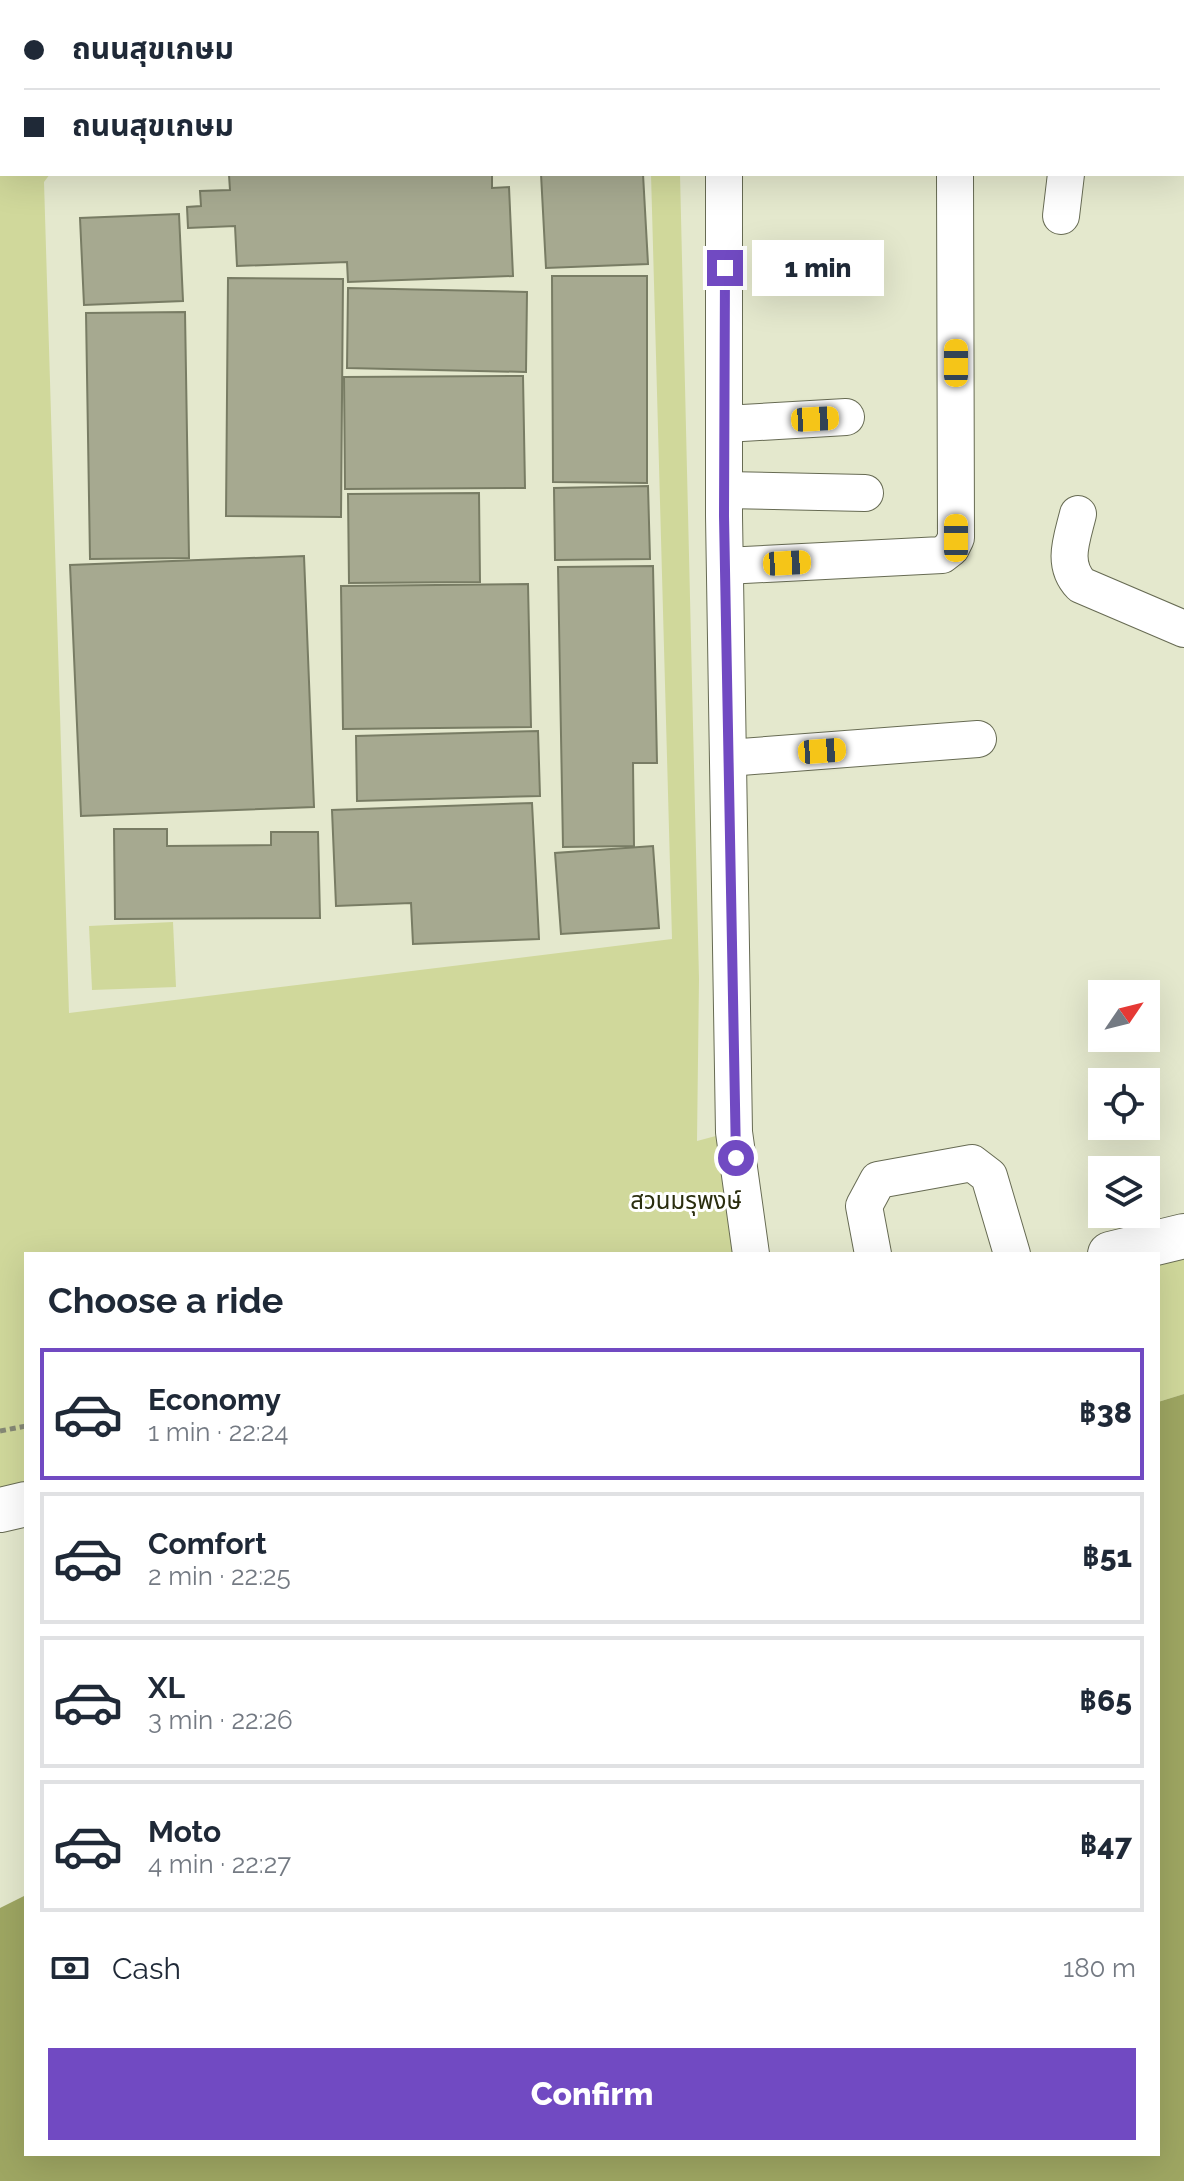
<!DOCTYPE html>
<html lang="en">
<head>
<meta charset="utf-8">
<style>
	:root { --surface:#fff; --page:#f6f6f7; --text:#1f2937; --muted:#747a83; --line:#e0e1e3; --accent:#714ac2 }
	body { margin:0; font-family:Raleway,"Noto Sans Thai",sans-serif; background:var(--page); color:var(--text); height:100vh; display:flex; flex-direction:column; font-size:30px; white-space:nowrap }
	* { box-sizing:border-box; margin:0 }
	p { font-size:26px; color:var(--muted) }
	.icon { flex:none; width:44px; height:44px; fill:none; stroke:currentColor; stroke-width:2; stroke-linecap:round; stroke-linejoin:round }
	.map { position:relative; flex:1; overflow:hidden }
	.drawer { position:absolute; left:24px; top:1252px; width:1136px; height:904px; display:flex; flex-direction:column; background:var(--surface); border-radius:0px; box-shadow:0 8px 32px #0002 }
	.drawer>* { flex:none }
	.top-card { position:absolute; left:0px; top:0px; width:1184px; height:176px; box-shadow:0 8px 32px #0002; display:grid; align-content:center; height:176px; padding:0 24px; background:var(--surface) }
	.needle { width:52px; rotate:55deg }
	.fabs { position:absolute; left:1088px; top:980px; display:grid; gap:16px }
	.fabs a { display:grid; place-items:center; width:72px; height:72px; border-radius:0px; background:var(--surface); box-shadow:0 8px 32px #0002; font-size:40px }
	.end { position:absolute; width:36px; height:36px; margin:-18px; border:10px solid #714ac2; background:#fff; box-shadow:0 0 0 4px #fff }
	.from { border-radius:50% }
	.bubble { position:absolute; height:56px; border-radius:0px; background:var(--surface); box-shadow:0 8px 32px #0002; font-size:26px; font-weight:800; line-height:56px; text-align:center }
	.car { position:absolute; width:24px; height:48px; margin:-24px -12px; border-radius:10px; box-shadow:0 0 6px 2px #0007; background:linear-gradient(#f5c518 24%,#345 0 40%,#f5c518 0 76%,#345 0 86%,#f5c518 0) }
	.top-card b { display:flex; align-items:center; gap:28px; height:76px; font-size:30px }
	.top-card b+b { border-top:2px solid var(--line) }
	.top-card i { width:20px; height:20px; background:var(--text) }
	ul { padding:0; list-style:none }
	li { display:flex; align-items:center; gap:24px; height:132px; margin:0 16px 12px; padding:0 8px; border:4px solid var(--line); border-radius:0px }
	li div { flex:1 }
	li b { display:block; font-size:30px }
	li em { font-style:normal; font-weight:800 }
	li.current { border-color:var(--accent) }
	li>.icon { width:72px; height:72px; stroke-width:1.5 }
	h2 { padding:0 24px; font-size:36px; line-height:96px }
	.pay { display:flex; align-items:center; gap:20px; height:88px; padding:0 24px; font-size:30px }
	.pay p { margin-inline-start:auto }
	.button { display:flex; gap:16px; margin-top:auto; padding:16px 24px }
	.button a { flex:1; height:92px; border-radius:0px; background:var(--accent); color:#fff; font-size:32px; font-weight:800; line-height:92px; text-align:center }
	.map>svg:first-child { display:block }
	.green { fill:#d0d89b }
	.water { fill:#9ea662 }
	.building { fill:#a6a990; stroke:#787c64; stroke-width:2 }
	.lines { fill:none; stroke-linecap:round; stroke-linejoin:round }
	.minor-casing { stroke:#676b53; stroke-width:38 }
	.major-casing { stroke:#676b53; stroke-width:46 }
	.path { stroke:#868976; stroke-width:5; stroke-dasharray:6 4; stroke-linecap:butt }
	.minor { stroke:#fff; stroke-width:36 }
	.major { stroke:#fff; stroke-width:44 }
	.route { stroke:#714ac2; stroke-width:10 }
	.labels { text-anchor:middle; dominant-baseline:central; stroke-width:6; stroke-linejoin:round; paint-order:stroke }
	.park-label { font-size:24px; fill:#2a2d0e; stroke:#fff }
</style>
</head>
<body>
<div class="map">
<svg width="1184" height="2181" viewBox="0 0 1184 2181">
	<rect width="100%" height="100%" fill="#e4e8cd"/>
	<g class="green">
		<path d="M0 0H188L2 2V174H50L44 182 69 1013 672 939 651 174H680L699 979 697 1141 727 1133 751 1254H26V1501L0 1506Z"/>
		<path d="M173 922 176 987 92 990 89 926Z"/>
		<path d="M1184 1236V1394L1158 1402V1254Z"/>
	</g>
	<path class="water" d="M1184 1394V2181H0V1908L26 1895V2154H1158V1402Z"/>
	<g class="building">
		<path d="M263 0H345L346 2H263Z"/>
		<path d="M405 0H533V2H406Z"/>
		<path d="M492 174V188L509 187 513 276 348 282 347 262 237 266 235 226 188 228 187 207 201 206 200 191 230 190 229 175Z"/>
		<path d="M541 174H643L648 264 546 268Z"/>
		<path d="M179 214 183 301 84 305 80 218Z"/>
		<path d="M552 276H647V483L553 482Z"/>
		<path d="M228 278 343 279 341 517 226 516Z"/>
		<path d="M348 288 527 292 526 372 347 368Z"/>
		<path d="M185 312 189 558 90 559 86 313Z"/>
		<path d="M523 376 525 488 345 489 344 377Z"/>
		<path d="M648 486 650 559 555 560 554 488Z"/>
		<path d="M479 493 480 582 349 583 348 494Z"/>
		<path d="M304 556 314 807 81 816 70 565Z"/>
		<path d="M653 566 657 763H633L634 846 563 847 558 567Z"/>
		<path d="M528 584 531 727 343 729 341 586Z"/>
		<path d="M538 731 540 796 357 801 356 736Z"/>
		<path d="M532 803 539 939 413 944 411 903 336 906 332 810Z"/>
		<path d="M114 829H167V846L271 845V832H318L320 918 115 919Z"/>
		<path d="M653 846 659 928 561 934 555 853Z"/>
	</g>
	<g class="lines">
		<g class="minor-casing">
			<g id="minor">
				<path d="M722 0V2"/>
				<path d="M953 0V2"/>
				<path d="M1082 2V0"/>
				<path d="M724 174V516L734 1132 751 1254"/>
				<path d="M1061 216 1066 174"/>
				<path d="M725 424 846 417"/>
				<path d="M725 490 865 493"/>
				<path d="M1078 514C1072 539 1061 564 1081 585L1184 629"/>
				<path d="M725 566 942 555 951 548 956 538 955 174"/>
				<path d="M728 758 978 739"/>
				<path d="M873 1254 864 1206 878 1180 972 1163 989 1176 1012 1254"/>
			</g>
		</g>
		<g class="major-casing">
			<g id="major">
				<path d="M1110 1254 1184 1236"/>
				<path d="M0 1510 26 1504"/>
			</g>
		</g>
		<path class="path" d="M0 1431 26 1426"/>
		<use href="#minor" class="minor"/>
		<use href="#major" class="major"/>
	</g>
	<g class="lines">
		<path class="route" d="M725 268 724 516 736 1158"/>
	</g>
	<g class="labels">
		<g class="park-label">
			<text x="686" y="1200">สวนมรุพงษ์</text>
		</g>
	</g>
</svg>
<div class="fabs">
<a><svg class="needle" viewBox="-14 -14 28 28"><path d="M0-13l5 13h-10z" fill="#e53935"/><path d="M0 13l5-13h-10z" fill="#747a83"/></svg></a>
<a><svg class="icon" aria-label="locate" viewBox="0 0 24 24"><circle cx="12" cy="12" r="6"/><path d="M12 2v4M12 18v4M2 12h4M18 12h4"/></svg></a>
<a><svg class="icon" aria-label="layers" viewBox="0 0 24 24"><path d="M12 4l9 5-9 5-9-5zM3 14l9 5 9-5"/></svg></a>
</div>
<i class="end from" style="left:736px;top:1158px"></i>
<i class="end" style="left:725px;top:268px"></i>
<div class="bubble" style="left:752px;top:240px;width:132px">1 min</div>
<i class="car" style="left:956px;top:363px;rotate:0deg"></i>
<i class="car" style="left:815px;top:419px;rotate:87deg"></i>
<i class="car" style="left:956px;top:538px;rotate:0deg"></i>
<i class="car" style="left:787px;top:563px;rotate:87deg"></i>
<i class="car" style="left:822px;top:751px;rotate:86deg"></i>
<div class="top-card">
<b><i class="from"></i>ถนนสุขเกษม</b>
<b><i></i>ถนนสุขเกษม</b>
</div>
<section class="drawer">
<h2>Choose a ride</h2>
<ul>
<li class="current"><svg class="icon" aria-label="car" viewBox="0 0 24 24"><path d="M5 17H2v-5l4-1 3-4h7l3 4 3 1v5h-3M9 17h6M6 11h13"/><circle cx="7" cy="17" r="2"/><circle cx="17" cy="17" r="2"/></svg><div><b>Economy</b><p>1 min · 22:24</p></div><em>฿38</em></li>
<li><svg class="icon" aria-label="car" viewBox="0 0 24 24"><path d="M5 17H2v-5l4-1 3-4h7l3 4 3 1v5h-3M9 17h6M6 11h13"/><circle cx="7" cy="17" r="2"/><circle cx="17" cy="17" r="2"/></svg><div><b>Comfort</b><p>2 min · 22:25</p></div><em>฿51</em></li>
<li><svg class="icon" aria-label="car" viewBox="0 0 24 24"><path d="M5 17H2v-5l4-1 3-4h7l3 4 3 1v5h-3M9 17h6M6 11h13"/><circle cx="7" cy="17" r="2"/><circle cx="17" cy="17" r="2"/></svg><div><b>XL</b><p>3 min · 22:26</p></div><em>฿65</em></li>
<li><svg class="icon" aria-label="car" viewBox="0 0 24 24"><path d="M5 17H2v-5l4-1 3-4h7l3 4 3 1v5h-3M9 17h6M6 11h13"/><circle cx="7" cy="17" r="2"/><circle cx="17" cy="17" r="2"/></svg><div><b>Moto</b><p>4 min · 22:27</p></div><em>฿47</em></li>
</ul>
<div class="pay"><svg class="icon" aria-label="cash" viewBox="0 0 24 24"><path d="M3 7h18v10H3z"/><circle cx="12" cy="12" r="2"/></svg>Cash<p>180 m</p></div>
<div class="button"><a>Confirm</a></div>
</section>
</div>
</body>
</html>
